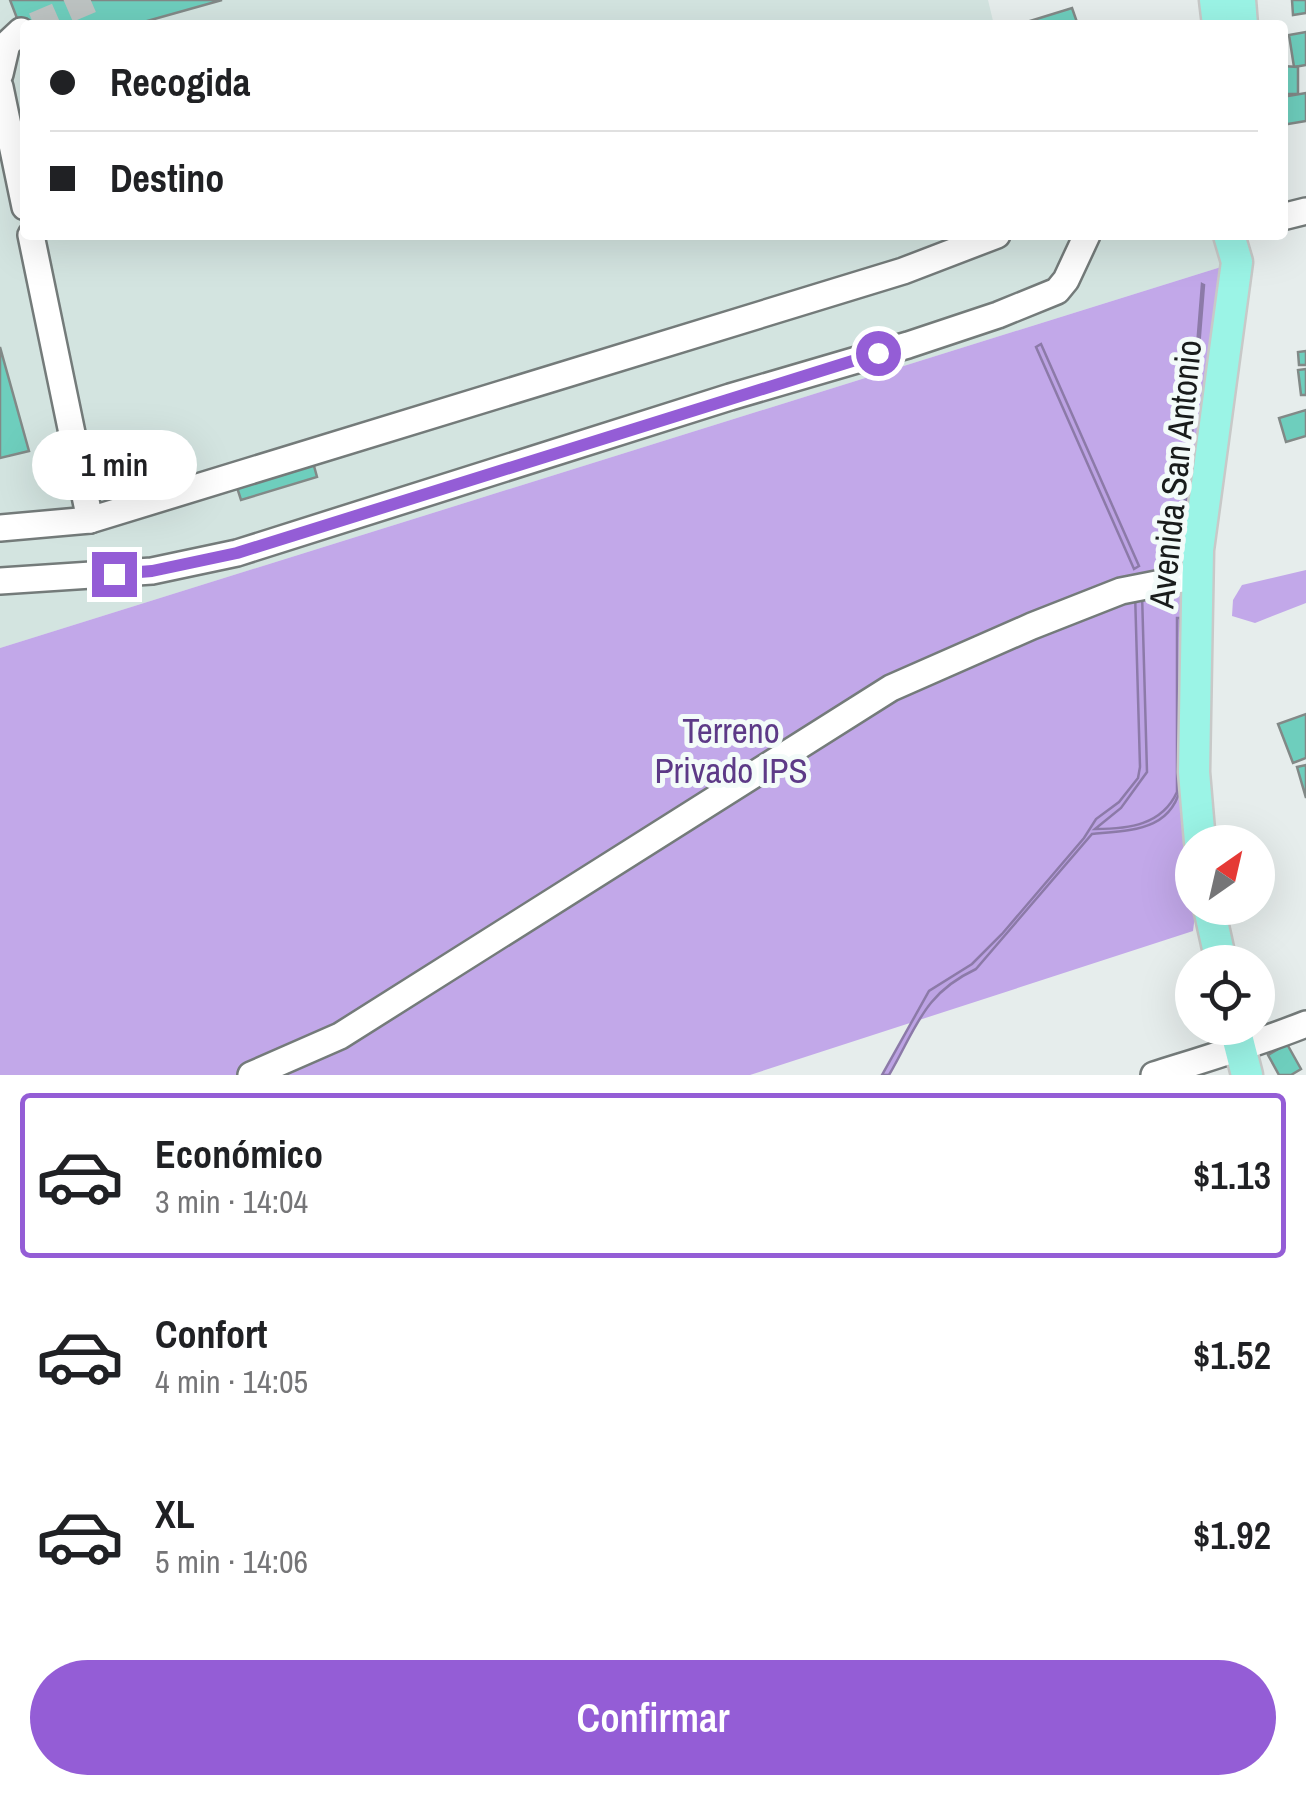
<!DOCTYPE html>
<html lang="es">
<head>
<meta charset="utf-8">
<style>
	:root { --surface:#fff; --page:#f6f6f6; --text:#202124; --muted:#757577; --line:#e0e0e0; --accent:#945dd6 }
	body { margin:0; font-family:"Archivo Narrow",sans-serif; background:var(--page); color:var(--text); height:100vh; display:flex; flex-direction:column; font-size:38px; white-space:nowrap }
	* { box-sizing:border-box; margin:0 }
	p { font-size:32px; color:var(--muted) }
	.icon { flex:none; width:55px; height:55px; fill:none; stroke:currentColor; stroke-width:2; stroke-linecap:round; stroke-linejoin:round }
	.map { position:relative; height:1075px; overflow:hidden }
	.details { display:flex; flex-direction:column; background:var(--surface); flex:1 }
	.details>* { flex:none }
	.top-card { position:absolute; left:20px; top:20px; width:1268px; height:220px; border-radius:10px; box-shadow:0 10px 40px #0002; display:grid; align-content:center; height:220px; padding:0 30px; background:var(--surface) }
	.needle { width:65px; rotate:34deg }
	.fabs { position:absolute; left:1175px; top:825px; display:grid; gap:20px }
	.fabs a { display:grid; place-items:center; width:100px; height:100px; border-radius:50%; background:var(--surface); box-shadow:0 10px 40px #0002; font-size:50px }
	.end { position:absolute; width:45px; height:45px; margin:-22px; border:12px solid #945dd6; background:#fff; box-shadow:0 0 0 5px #fff }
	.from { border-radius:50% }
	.bubble { position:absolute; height:70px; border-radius:35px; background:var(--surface); box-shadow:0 10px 40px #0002; font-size:32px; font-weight:600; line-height:70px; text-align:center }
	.top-card b { display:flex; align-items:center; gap:35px; height:95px; font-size:38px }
	.top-card b+b { border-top:2px solid var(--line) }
	.top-card i { width:25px; height:25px; background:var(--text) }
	ul { padding:18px 0 0; list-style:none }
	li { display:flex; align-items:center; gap:30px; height:165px; margin:0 20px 15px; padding:0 10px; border:5px solid transparent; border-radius:10px }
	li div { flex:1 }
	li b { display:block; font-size:38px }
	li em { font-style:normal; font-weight:600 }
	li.selected { border-color:var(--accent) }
	li>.icon { width:90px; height:90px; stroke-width:1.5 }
	.cta { display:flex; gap:20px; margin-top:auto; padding:20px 30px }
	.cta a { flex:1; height:115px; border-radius:60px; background:var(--accent); color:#fff; font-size:40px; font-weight:600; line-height:115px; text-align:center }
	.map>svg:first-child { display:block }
	.built { fill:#d3e4e0 }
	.forest { fill:#c2a8e9 }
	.water { fill:#bda3e4; stroke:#8c7aa8; stroke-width:2.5 }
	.building { fill:#6ecebd; stroke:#828987; stroke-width:2.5 }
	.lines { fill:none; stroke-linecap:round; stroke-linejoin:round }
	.minor-tunnel { stroke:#bdc3c2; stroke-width:25; stroke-dasharray:25 12; stroke-linecap:butt }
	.minor-casing { stroke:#747b7a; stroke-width:30 }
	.major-casing { stroke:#c8c9c8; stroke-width:35 }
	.minor { stroke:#fff; stroke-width:25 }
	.major { stroke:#9bf4e6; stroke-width:30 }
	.route { stroke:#945dd6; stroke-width:12 }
	.labels { text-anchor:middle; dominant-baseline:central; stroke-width:10; stroke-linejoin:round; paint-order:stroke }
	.street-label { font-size:35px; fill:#191c1b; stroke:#f3fbf9 }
	.park-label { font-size:35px; fill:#5d3a87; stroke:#f3fbf9 }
</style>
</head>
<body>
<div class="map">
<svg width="1306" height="1075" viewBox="0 0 1306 1075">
	<rect width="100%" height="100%" fill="#e6edec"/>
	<path class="built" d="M0 0H988L994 25H25V235H1228L1237 262 0 648Z"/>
	<g class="forest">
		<path d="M1237 262 1185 814 1192 864V908H1196L1193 931 750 1075H0V648Z"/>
		<path d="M1306 570V603L1255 623 1232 616 1233 600 1242 585Z"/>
	</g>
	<g class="water">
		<path d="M1202 284 1204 285 1183 547 1181 546Z"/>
		<path d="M1041 344 1139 566 1134 569 1036 347Z"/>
		<path d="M1135 592 1142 593 1147 772 1121 808 1095 829C1129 829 1162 825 1177 792V618H1180L1182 782C1173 831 1134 830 1092 834L976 969C923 994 917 1027 889 1075H882L929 991 972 964 1002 934 1084 838 1096 819 1119 802 1138 778 1140 767Z"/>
	</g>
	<g class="building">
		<path d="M10 0H222L133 25H25V39Z"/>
		<path d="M1292 0H1306V13L1293 15Z"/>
		<path d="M1072 8 1078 25H1017Z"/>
		<path d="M1306 32V65L1294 67 1289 35Z"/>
		<path d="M1282 66 1298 67V94H1282Z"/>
		<path d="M1306 93V121L1282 125V97Z"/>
		<path d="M0 347 29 451 0 458Z"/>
		<path d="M1306 351V365H1299L1298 352Z"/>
		<path d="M1306 369V395H1301L1298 370Z"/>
		<path d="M1306 410V436L1286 442 1279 418Z"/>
		<path d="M311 455 317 477 241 500 234 478Z"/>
		<path d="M1306 714V758L1293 763 1278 724Z"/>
		<path d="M1306 765V798L1297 767Z"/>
		<path d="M1287 1044 1301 1069 1291 1075H1279L1268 1055Z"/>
	</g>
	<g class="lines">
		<path class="minor-tunnel" d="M34 25 92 0"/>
		<g class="minor-casing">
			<g id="minor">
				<path d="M0 74 7 44 21 31"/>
				<path d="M0 87 25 207"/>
				<path d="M1282 217 1306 211"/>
				<path d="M31 235 90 520"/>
				<path d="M0 528 90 520 903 271 997 235"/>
				<path d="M0 581 152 571 237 553 730 397 908 345 998 315 1057 291 1066 280 1087 235"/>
				<path d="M251 1075 340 1036 891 688 1032 626 1121 591 1197 576"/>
				<path d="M1154 1075C1205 1059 1256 1044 1306 1024"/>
			</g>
		</g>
		<g class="major-casing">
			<g id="major">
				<path d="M1215 0 1218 25"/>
				<path d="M1240 0 1242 25"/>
				<path d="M1200 842 1194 772 1198 550 1237 262 1229 235"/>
				<path d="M1209 908 1221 962"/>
				<path d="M1235 1028 1247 1075"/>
			</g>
		</g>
		<use href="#minor" class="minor"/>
		<use href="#major" class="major"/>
	</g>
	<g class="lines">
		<path class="route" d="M114 574 152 571 237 553 878 353"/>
	</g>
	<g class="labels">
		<g class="street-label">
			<text transform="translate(1175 474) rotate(-84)">Avenida San Antonio</text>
		</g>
		<g class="park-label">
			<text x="731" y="730">Terreno<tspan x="731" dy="40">Privado IPS</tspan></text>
		</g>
	</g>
</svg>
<div class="fabs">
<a><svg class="needle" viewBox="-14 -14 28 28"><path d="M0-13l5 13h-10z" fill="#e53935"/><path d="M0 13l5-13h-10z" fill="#757577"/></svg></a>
<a><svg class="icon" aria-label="locate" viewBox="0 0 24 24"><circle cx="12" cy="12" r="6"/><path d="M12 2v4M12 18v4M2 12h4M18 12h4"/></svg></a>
</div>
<i class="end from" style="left:878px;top:353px"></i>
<i class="end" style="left:114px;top:574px"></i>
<div class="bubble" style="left:32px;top:430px;width:165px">1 min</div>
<div class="top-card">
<b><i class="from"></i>Recogida</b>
<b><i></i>Destino</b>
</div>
</div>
<section class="details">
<ul>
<li class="selected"><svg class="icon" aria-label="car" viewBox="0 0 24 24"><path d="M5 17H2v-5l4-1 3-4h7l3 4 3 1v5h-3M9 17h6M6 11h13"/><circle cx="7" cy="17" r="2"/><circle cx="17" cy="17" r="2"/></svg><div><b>Económico</b><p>3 min · 14:04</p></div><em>$1.13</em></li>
<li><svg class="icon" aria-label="car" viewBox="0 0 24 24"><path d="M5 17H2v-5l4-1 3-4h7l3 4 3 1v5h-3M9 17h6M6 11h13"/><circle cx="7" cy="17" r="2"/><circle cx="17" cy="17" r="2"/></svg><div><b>Confort</b><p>4 min · 14:05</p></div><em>$1.52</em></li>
<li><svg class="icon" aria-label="car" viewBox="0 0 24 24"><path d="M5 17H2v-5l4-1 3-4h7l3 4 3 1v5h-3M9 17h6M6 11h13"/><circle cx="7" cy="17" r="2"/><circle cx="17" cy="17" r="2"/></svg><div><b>XL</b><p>5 min · 14:06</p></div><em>$1.92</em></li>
</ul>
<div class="cta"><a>Confirmar</a></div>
</section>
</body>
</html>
